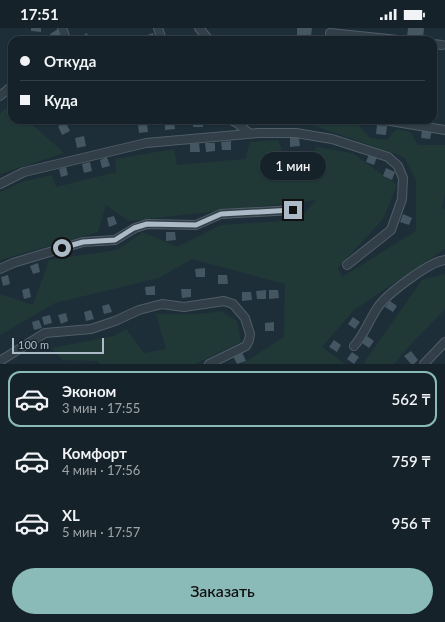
<!DOCTYPE html>
<html lang="ru">
<head>
<meta charset="utf-8">
<style>
	:root { --surface:#16222a; --page:#1f2a32; --text:#f1f3f6; --muted:#9ea4a8; --line:#353f47; --accent:#8bbbb9 }
	body { margin:0; font-family:Lato,sans-serif; background:var(--page); color:var(--text); height:100vh; display:flex; flex-direction:column; font-size:15px; white-space:nowrap }
	* { box-sizing:border-box; margin:0 }
	p { font-size:13px; color:var(--muted) }
	.icon { flex:none; width:22px; height:22px; fill:none; stroke:currentColor; stroke-width:2; stroke-linecap:round; stroke-linejoin:round }
	.map { position:relative; height:336px; overflow:hidden }
	.drawer { display:flex; flex-direction:column; background:var(--surface); flex:1 }
	.drawer>* { flex:none }
	.guide { position:absolute; left:8px; top:8px; width:429px; height:88px; border-radius:12px; box-shadow:0 1px 3px #0004,0 0 0 1px var(--line); display:grid; align-content:center; height:88px; padding:0 12px; background:var(--surface) }
	.scale { position:absolute; left:12px; bottom:10px; width:92px; box-sizing:border-box; padding-left:4px; border:2px solid #abbac6; border-top:0; font-size:11px; line-height:14px; white-space:nowrap; color:#abbac6; -webkit-text-stroke:3px #17242d; paint-order:stroke }
	.end { position:absolute; width:18px; height:18px; margin:-9px; border:5px solid #abbac6; background:#111; box-shadow:0 0 0 2px #111 }
	.from { border-radius:50% }
	.bubble { position:absolute; height:28px; border-radius:14px; background:var(--surface); box-shadow:0 1px 3px #0004,0 0 0 1px var(--line); font-size:13px; font-weight:600; line-height:28px; text-align:center }
	.guide b { display:flex; align-items:center; gap:14px; height:38px; font-size:15px }
	.guide b+b { border-top:1px solid var(--line) }
	.guide i { width:10px; height:10px; background:var(--text) }
	ul { padding:7px 0 0; list-style:none }
	li { display:flex; align-items:center; gap:12px; height:56px; margin:0 8px 6px; padding:0 4px; border:2px solid transparent; border-radius:12px }
	li div { flex:1 }
	li b { display:block; font-size:15px }
	li em { font-style:normal; font-weight:600 }
	li.active { border-color:var(--accent) }
	li>.icon { width:36px; height:36px; stroke-width:1.5 }
	.primary-button { display:flex; gap:8px; margin-top:auto; padding:8px 12px }
	.primary-button a { flex:1; height:46px; border-radius:24px; background:var(--accent); color:#111; font-size:16px; font-weight:600; line-height:46px; text-align:center }
	.status { display:flex; justify-content:space-between; align-items:center; height:28px; padding:0 20px; background:var(--surface); direction:ltr }
	.status svg { height:11px; fill:currentColor }
	.map>svg:first-child { display:block }
	.green { fill:#203937 }
	.building { fill:#445662 }
	.lines { fill:none; stroke-linecap:round; stroke-linejoin:round }
	.minor-casing { stroke:#4f5d67; stroke-width:10 }
	.minor { stroke:#323f48; stroke-width:8 }
	.route { stroke:#abbac6; stroke-width:5 }
</style>
</head>
<body>
<div class="status"><b>17:51</b><svg viewBox="0 0 49 12"><path d="M0 12V9h3v3zM5 12V6h3v6zM10 12V3h3v9zM15 12V0h3v12zM26 1h20v11H26zM47 4h2v5h-2z"/></svg></div>
<div class="map">
<svg width="445" height="336" viewBox="0 0 445 336">
	<rect width="100%" height="100%" fill="#1e2e38"/>
	<g class="green">
		<path d="M9 77 12 79V92H27L64 125 0 146V86Z"/>
		<path d="M305 92H350L355 93 370 110 387 112 396 101 410 104 418 117H445V166L442 180 445 181V221L354 282 322 319 345 336H242L284 309 285 256 192 231 159 250 55 275 0 307V266L33 277 49 232 117 222 143 204 177 219 221 197 299 192 316 172 129 193 106 177 98 204 0 232V164L24 153 52 147 56 159 116 144 115 131 174 121 177 137 245 131 250 114 278 112 285 130 309 142 316 119 352 125 397 157 383 191 338 240 342 249 416 203V152L404 129 309 96Z"/>
		<path d="M445 246V281L410 317 394 336H363L422 252Z"/>
		<path d="M221 283 237 293 241 314 195 336H99L98 333 62 332 52 320 114 308 126 301 144 325 166 321 156 286H199Z"/>
	</g>
	<g class="building">
		<path d="M31 0H41V4L31 3Z"/>
		<path d="M297 0H312L311 8H297Z"/>
		<path d="M408 0H424L423 10 407 9Z"/>
		<path d="M58 1 62 9 54 12 50 6Z"/>
		<path d="M86 5 93 11 80 12Z"/>
		<path d="M153 5 156 12H146L144 8Z"/>
		<rect x="296" y="10" width="15" height="2"/>
		<rect x="193" y="92" width="10" height="7"/>
		<path d="M285 92H295V95L286 96Z"/>
		<path d="M165 93H174L175 101 165 102Z"/>
		<path d="M66 95 70 103 62 107 58 98Z"/>
		<path d="M138 96H147L148 104 139 105Z"/>
		<path d="M377 97 387 98 386 107 376 106Z"/>
		<path d="M422 101 432 102 430 111 421 110Z"/>
		<path d="M84 108 86 118 77 120 75 110Z"/>
		<path d="M290 110H299L300 118 290 119Z"/>
		<path d="M231 113V122H222L221 114Z"/>
		<path d="M199 115 200 124H190V116Z"/>
		<path d="M205 115H215V123L206 124Z"/>
		<path d="M369 126 377 129 374 137 366 134Z"/>
		<path d="M107 129 110 138 102 140 100 132Z"/>
		<path d="M90 134 92 143 84 145 82 136Z"/>
		<path d="M66 139 68 147 61 149 59 141Z"/>
		<path d="M386 140 395 144 392 152 383 148Z"/>
		<path d="M403 186 412 190 409 197 400 194Z"/>
		<path d="M114 188 117 196 109 199 107 190Z"/>
		<path d="M166 204H175L176 212 166 213Z"/>
		<path d="M38 235 40 244 33 246 30 238Z"/>
		<path d="M205 240V249H196L195 241Z"/>
		<path d="M8 247 10 256 3 258 1 249Z"/>
		<path d="M218 247H227L228 256H218Z"/>
		<path d="M155 258V267H146L145 259Z"/>
		<path d="M29 260 31 269 24 271 22 262Z"/>
		<path d="M181 261H191V269L182 270Z"/>
		<path d="M266 262V271H257L256 263Z"/>
		<path d="M269 262H278L279 270 269 271Z"/>
		<path d="M242 264H251L252 272 242 273Z"/>
		<path d="M390 273 397 278 393 284 385 279Z"/>
		<path d="M109 276 112 284 104 286 102 278Z"/>
		<path d="M91 282 94 291 86 293 84 284Z"/>
		<path d="M66 285 68 293 61 296 58 287Z"/>
		<path d="M50 287 52 295 44 297 42 289Z"/>
		<path d="M353 289 360 294 355 301 348 296Z"/>
		<path d="M39 292 42 300 34 302 32 294Z"/>
		<path d="M274 294V303H265V295Z"/>
		<path d="M367 308 374 313 369 320 362 315Z"/>
		<path d="M334 312 341 317 337 324 329 319Z"/>
		<path d="M411 323 418 332 414 336H411L404 328Z"/>
		<path d="M242 324 246 333 237 336 233 328Z"/>
		<path d="M352 324 359 329 354 336 347 331Z"/>
	</g>
	<g class="lines">
		<g class="minor-casing">
			<g id="minor">
				<path d="M62 0 65 8 63 12"/>
				<path d="M158 0 162 12"/>
				<path d="M199 0 209 12"/>
				<path d="M330 5 398 12"/>
				<path d="M433 16 442 17"/>
				<path d="M0 68 12 58"/>
				<path d="M231 92 237 95 249 105"/>
				<path d="M384 92 445 102"/>
				<path d="M0 156 24 144 146 115 258 105H296L332 111 388 129 398 138 403 150 402 171 391 202 347 237"/>
				<path d="M0 241 13 235 83 214 115 212 135 200 147 196 196 197 221 186 293 182"/>
				<path d="M354 318C364 307 369 292 378 279 387 266 429 234 445 232"/>
				<path d="M0 333 45 305 91 301 115 293 139 282 162 276 184 279 224 273 233 276 245 290 250 306 249 312 246 318 209 336"/>
				<path d="M424 336 445 314"/>
			</g>
		</g>
		<use href="#minor" class="minor"/>
	</g>
	<g class="lines">
		<path class="route" d="M62 220 83 214 115 212 134 200 147 196 196 197 221 186 293 182"/>
	</g>
</svg>
<div class="scale">100 m</div>
<i class="end from" style="left:62px;top:220px"></i>
<i class="end" style="left:293px;top:182px"></i>
<div class="bubble" style="left:260px;top:124px;width:66px">1 мин</div>
<div class="guide">
<b><i class="from"></i>Откуда</b>
<b><i></i>Куда</b>
</div>
</div>
<section class="drawer">
<ul>
<li class="active"><svg class="icon" aria-label="car" viewBox="0 0 24 24"><path d="M5 17H2v-5l4-1 3-4h7l3 4 3 1v5h-3M9 17h6M6 11h13"/><circle cx="7" cy="17" r="2"/><circle cx="17" cy="17" r="2"/></svg><div><b>Эконом</b><p>3 мин · 17:55</p></div><em>562 ₸</em></li>
<li><svg class="icon" aria-label="car" viewBox="0 0 24 24"><path d="M5 17H2v-5l4-1 3-4h7l3 4 3 1v5h-3M9 17h6M6 11h13"/><circle cx="7" cy="17" r="2"/><circle cx="17" cy="17" r="2"/></svg><div><b>Комфорт</b><p>4 мин · 17:56</p></div><em>759 ₸</em></li>
<li><svg class="icon" aria-label="car" viewBox="0 0 24 24"><path d="M5 17H2v-5l4-1 3-4h7l3 4 3 1v5h-3M9 17h6M6 11h13"/><circle cx="7" cy="17" r="2"/><circle cx="17" cy="17" r="2"/></svg><div><b>XL</b><p>5 мин · 17:57</p></div><em>956 ₸</em></li>
</ul>
<div class="primary-button"><a>Заказать</a></div>
</section>
</body>
</html>
